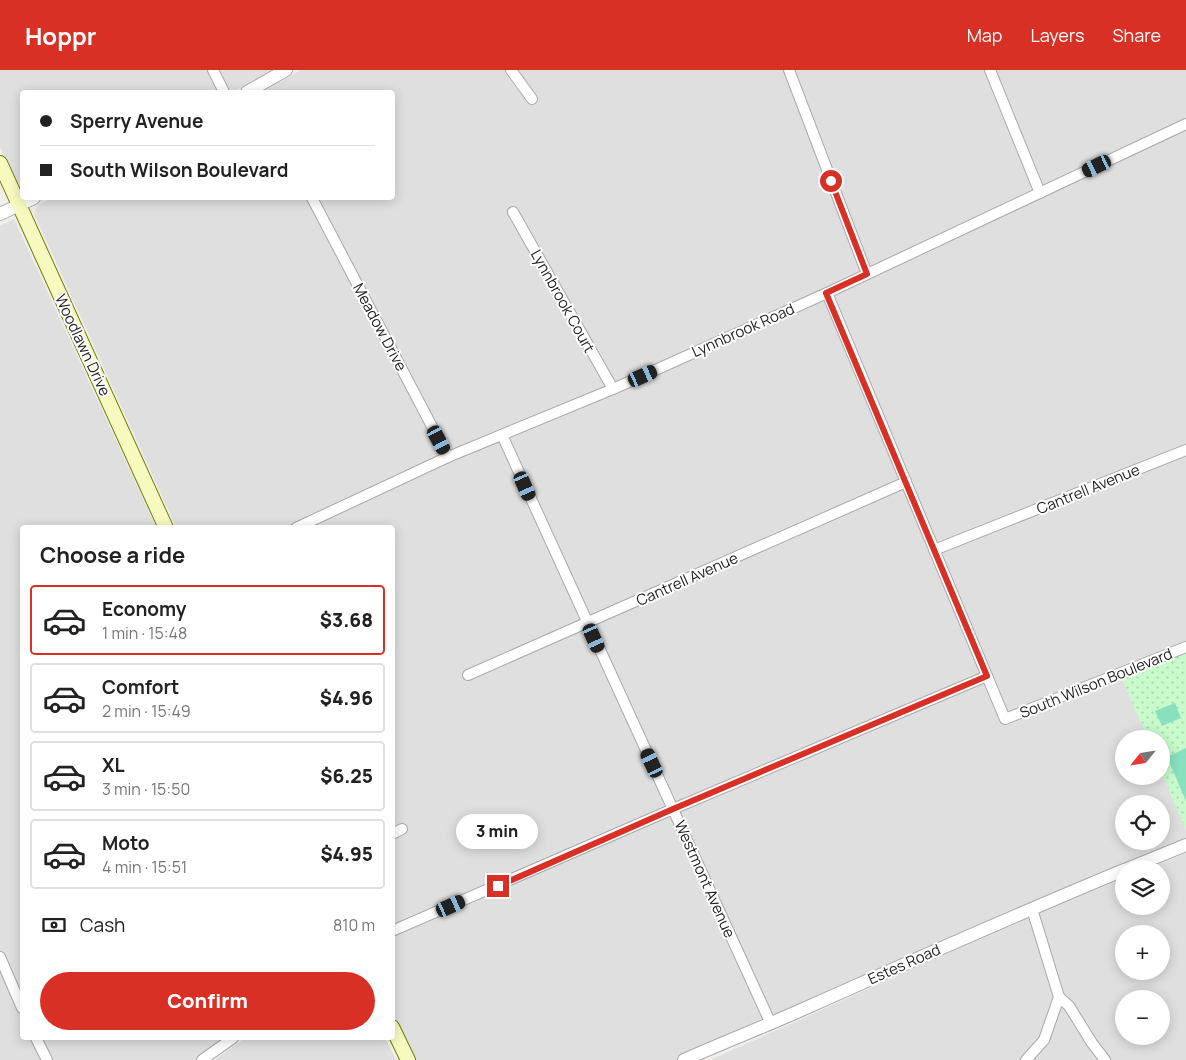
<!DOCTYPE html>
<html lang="en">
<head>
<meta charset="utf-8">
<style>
	:root { --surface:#fff; --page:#f2f2f2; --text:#222; --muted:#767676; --line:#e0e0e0; --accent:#d93025 }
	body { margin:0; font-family:Manrope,sans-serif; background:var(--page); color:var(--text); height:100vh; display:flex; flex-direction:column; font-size:19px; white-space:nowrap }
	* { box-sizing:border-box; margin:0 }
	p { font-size:16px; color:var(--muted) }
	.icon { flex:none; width:28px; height:28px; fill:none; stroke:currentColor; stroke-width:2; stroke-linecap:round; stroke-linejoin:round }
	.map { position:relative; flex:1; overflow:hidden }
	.side { position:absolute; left:20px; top:455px; width:375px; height:515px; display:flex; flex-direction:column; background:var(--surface); border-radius:5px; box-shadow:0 2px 12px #0003 }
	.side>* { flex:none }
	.top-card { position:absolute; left:20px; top:20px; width:375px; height:110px; border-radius:5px; box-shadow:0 2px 12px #0003; display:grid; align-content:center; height:110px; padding:0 20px; background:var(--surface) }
	.needle { width:32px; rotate:240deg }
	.fabs { position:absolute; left:1115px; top:660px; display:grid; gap:10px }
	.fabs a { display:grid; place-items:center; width:55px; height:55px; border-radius:50%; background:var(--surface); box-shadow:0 2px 12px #0003; font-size:25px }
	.end { position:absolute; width:22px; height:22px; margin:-11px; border:6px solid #d93025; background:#fff; box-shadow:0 0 0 2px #fff }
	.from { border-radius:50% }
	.bubble { position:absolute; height:35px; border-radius:18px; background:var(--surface); box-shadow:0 2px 12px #0003; font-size:16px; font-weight:800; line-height:35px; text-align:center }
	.car { position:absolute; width:15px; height:30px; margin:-15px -8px; border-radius:6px; box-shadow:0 0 4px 1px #0007; background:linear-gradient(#222 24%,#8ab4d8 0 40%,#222 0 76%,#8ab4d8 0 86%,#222 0) }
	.top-card b { display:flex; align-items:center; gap:18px; height:48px; font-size:19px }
	.top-card b+b { border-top:1px solid var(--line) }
	.top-card i { width:12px; height:12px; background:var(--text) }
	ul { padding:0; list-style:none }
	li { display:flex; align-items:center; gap:15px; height:70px; margin:0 10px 8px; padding:0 10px; border:2px solid var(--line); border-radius:5px }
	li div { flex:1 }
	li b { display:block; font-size:19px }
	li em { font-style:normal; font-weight:800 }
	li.on { border-color:var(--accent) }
	li>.icon { width:45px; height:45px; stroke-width:1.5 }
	h2 { padding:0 20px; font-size:22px; line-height:60px }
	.pay { display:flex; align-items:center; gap:12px; height:55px; padding:0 20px; font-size:19px }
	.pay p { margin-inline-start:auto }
	.cta { display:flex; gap:10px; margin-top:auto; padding:10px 20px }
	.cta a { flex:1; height:58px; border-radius:30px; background:var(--accent); color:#fff; font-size:20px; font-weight:800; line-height:58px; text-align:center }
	header { display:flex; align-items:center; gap:30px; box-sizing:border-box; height:70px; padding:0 25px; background:var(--accent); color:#fff }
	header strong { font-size:24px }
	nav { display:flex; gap:28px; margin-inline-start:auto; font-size:18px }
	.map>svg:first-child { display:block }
	.residential { fill:#e0dfdf; fill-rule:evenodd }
	.park { fill:url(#park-dots) }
	.pitch { fill:#88e0be }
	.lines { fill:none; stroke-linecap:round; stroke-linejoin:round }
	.minor-casing { stroke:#a9a9a9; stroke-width:12 }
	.tertiary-casing { stroke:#a9a9a9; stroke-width:14 }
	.secondary-casing { stroke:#707d05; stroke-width:16 }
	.minor { stroke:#fff; stroke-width:10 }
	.tertiary { stroke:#fff; stroke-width:12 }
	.secondary { stroke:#f7fabf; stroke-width:14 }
	.route { stroke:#d93025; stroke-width:6 }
	.labels { text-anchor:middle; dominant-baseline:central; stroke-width:4; stroke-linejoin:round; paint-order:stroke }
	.street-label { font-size:15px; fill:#222; stroke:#fff }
</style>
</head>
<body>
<header>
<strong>Hoppr</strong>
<nav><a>Map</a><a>Layers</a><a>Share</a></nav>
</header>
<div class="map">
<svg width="1186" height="990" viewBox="0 0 1186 990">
	<defs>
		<pattern id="park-dots" width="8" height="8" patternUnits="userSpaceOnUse" patternTransform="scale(1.25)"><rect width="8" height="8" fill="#c8facc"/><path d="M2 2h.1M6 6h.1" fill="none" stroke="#acd6af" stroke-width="1.8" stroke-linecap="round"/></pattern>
	</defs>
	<rect width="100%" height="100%" fill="#f2efe9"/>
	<g class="residential">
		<path d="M0 0H272L233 22H22V123H21L0 77Z"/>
		<path d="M301 0H1186V582L1122 608 1148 669H1124V706H1161V701L1186 760V771L677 990H412L392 948V458L176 457 34 144 38 135 53 128H392V22H261ZM1124 734H1161V771H1124Z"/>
		<path d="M14 149 156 457 22 458V968H226L196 990H0V156Z"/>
		<path d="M1186 783V990H710L1017 852 1124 808V836H1161V799H1147ZM1124 864H1161V901H1124ZM1124 929H1161V966H1124Z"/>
		<path d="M245 968H385L396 990H214Z"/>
	</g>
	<path class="park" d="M1186 582V760L1161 701V669H1148L1122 608Z"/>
	<g class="pitch">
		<path d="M1175 633 1181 648 1162 656 1155 641Z"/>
		<path d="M1186 678V731L1167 687Z"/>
	</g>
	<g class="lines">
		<g class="minor-casing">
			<g id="minor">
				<path d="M213 0 224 22"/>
				<path d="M511 0 532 29"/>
				<path d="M789 0 867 204"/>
				<path d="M990 0 1040 123"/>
				<path d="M312 128 448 387"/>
				<path d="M513 142 613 319"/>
				<path d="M827 223 1005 649 1186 577"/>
				<path d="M502 365 771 954"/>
				<path d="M296 458 448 387 613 319 827 223 1186 54"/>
				<path d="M934 480 1186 380"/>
				<path d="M468 605 906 412"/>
				<path d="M392 764 402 759"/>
				<path d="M392 861 673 739 987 606"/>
				<path d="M0 887 22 938"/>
				<path d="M1059 927 1069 936 1092 973 1105 990"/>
				<path d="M36 968 47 990"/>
				<path d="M202 990 233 968"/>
				<path d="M1026 990 1044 970 1059 927 1032 839"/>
			</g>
		</g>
		<g class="tertiary-casing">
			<g id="tertiary">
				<path d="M247 22 286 0"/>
				<path d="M0 144 34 128"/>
				<path d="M1127 799 1186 775"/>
				<path d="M684 990C722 973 761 958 799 941 907 893 1015 845 1124 800"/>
			</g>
		</g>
		<g class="secondary-casing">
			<g id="secondary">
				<path d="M0 93 166 458"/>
				<path d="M392 957 408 990"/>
			</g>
		</g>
		<use href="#minor" class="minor"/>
		<use href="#tertiary" class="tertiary"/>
		<use href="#secondary" class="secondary"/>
	</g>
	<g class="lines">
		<path class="route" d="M498 816 673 739 987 606 826 223 867 204 831 111"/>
	</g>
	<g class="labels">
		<g class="street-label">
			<text transform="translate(563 231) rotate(61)">Lynnbrook Court</text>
			<text transform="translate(380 257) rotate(62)">Meadow Drive</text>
			<text transform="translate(743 260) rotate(-24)">Lynnbrook Road</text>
			<text transform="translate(83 275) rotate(65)">Woodlawn Drive</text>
			<text transform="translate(1088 419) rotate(-22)">Cantrell Avenue</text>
			<text transform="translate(687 509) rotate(-24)">Cantrell Avenue</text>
			<text transform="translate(1096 613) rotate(-22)">South Wilson Boulevard</text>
			<text transform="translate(705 809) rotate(66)">Westmont Avenue</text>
			<text transform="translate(904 894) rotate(-24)">Estes Road</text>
		</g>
	</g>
</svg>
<div class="fabs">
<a><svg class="needle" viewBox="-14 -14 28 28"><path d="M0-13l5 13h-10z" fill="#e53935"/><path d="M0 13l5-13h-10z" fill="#767676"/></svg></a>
<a><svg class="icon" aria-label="locate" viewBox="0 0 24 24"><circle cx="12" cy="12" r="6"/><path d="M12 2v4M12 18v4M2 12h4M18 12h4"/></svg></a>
<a><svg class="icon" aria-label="layers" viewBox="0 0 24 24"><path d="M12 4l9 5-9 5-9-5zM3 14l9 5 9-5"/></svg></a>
<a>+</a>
<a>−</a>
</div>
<i class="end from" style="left:831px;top:111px"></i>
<i class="end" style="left:498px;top:816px"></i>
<div class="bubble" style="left:456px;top:744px;width:82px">3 min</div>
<i class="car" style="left:1097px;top:96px;rotate:244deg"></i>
<i class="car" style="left:643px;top:306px;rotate:66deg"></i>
<i class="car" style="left:439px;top:370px;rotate:152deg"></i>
<i class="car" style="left:525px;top:416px;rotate:156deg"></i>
<i class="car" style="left:594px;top:568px;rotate:156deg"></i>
<i class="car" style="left:652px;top:693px;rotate:335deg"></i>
<i class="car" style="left:451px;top:836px;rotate:66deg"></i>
<div class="top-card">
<b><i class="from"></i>Sperry Avenue</b>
<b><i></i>South Wilson Boulevard</b>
</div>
<section class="side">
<h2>Choose a ride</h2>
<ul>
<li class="on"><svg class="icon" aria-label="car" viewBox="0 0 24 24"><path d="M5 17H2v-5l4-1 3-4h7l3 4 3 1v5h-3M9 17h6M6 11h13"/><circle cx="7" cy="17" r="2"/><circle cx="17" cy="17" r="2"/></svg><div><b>Economy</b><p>1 min · 15:48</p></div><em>$3.68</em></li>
<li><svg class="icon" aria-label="car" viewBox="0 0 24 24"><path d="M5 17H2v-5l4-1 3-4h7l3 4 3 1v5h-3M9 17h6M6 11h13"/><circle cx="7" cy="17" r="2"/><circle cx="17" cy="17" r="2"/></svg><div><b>Comfort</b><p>2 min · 15:49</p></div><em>$4.96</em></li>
<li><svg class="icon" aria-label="car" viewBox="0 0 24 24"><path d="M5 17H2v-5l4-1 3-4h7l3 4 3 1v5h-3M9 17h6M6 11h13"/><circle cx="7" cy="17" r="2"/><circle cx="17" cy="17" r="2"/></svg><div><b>XL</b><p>3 min · 15:50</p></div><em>$6.25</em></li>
<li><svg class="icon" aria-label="car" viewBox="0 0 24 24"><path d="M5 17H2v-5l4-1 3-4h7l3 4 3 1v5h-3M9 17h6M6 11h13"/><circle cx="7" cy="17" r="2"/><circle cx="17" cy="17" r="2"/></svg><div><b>Moto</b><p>4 min · 15:51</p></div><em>$4.95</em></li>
</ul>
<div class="pay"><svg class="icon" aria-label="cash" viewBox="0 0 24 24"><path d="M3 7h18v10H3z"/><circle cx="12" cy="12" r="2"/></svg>Cash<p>810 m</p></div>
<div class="cta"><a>Confirm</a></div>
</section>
</div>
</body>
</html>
